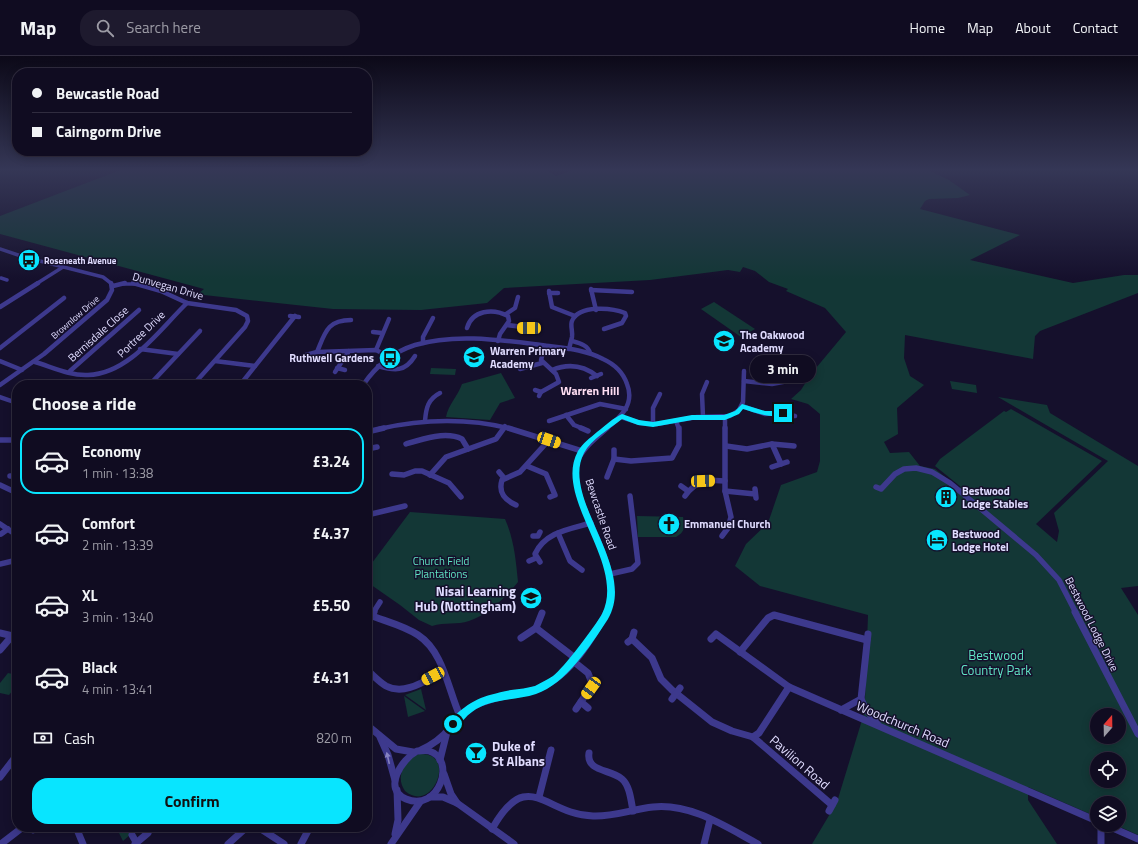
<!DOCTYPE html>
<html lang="en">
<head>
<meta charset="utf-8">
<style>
	:root { --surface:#100c21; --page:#1e1a2e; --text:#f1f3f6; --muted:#9c9ba5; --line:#302c3f; --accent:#08e5ff }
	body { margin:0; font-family:"Titillium Web",sans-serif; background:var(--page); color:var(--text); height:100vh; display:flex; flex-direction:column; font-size:15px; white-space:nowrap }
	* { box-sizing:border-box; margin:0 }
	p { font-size:13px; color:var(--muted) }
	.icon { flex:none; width:22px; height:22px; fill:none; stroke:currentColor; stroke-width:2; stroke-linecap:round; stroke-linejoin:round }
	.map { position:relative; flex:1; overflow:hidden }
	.panel { position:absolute; left:12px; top:324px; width:360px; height:452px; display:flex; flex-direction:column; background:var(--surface); border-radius:16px; box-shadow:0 2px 10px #0003,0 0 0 1px var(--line) }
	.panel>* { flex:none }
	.top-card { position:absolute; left:12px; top:12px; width:360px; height:88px; border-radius:16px; box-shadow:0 2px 10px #0003,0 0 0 1px var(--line); display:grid; align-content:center; height:88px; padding:0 20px; background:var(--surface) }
	.needle { width:26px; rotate:20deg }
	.controls { position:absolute; left:1090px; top:652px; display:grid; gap:8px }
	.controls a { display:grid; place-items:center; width:36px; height:36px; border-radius:50%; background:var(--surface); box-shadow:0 2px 10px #0003,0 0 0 1px var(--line); font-size:20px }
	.end { position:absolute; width:18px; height:18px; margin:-9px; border:5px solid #08e5ff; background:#111; box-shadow:0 0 0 2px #111 }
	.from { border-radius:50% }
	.bubble { position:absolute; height:28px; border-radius:14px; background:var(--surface); box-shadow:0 2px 10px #0003,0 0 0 1px var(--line); font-size:13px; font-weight:700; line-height:28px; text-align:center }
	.car { position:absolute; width:12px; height:24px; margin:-12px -6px; border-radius:5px; box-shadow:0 0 3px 1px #0007; background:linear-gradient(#f5c518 24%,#345 0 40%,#f5c518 0 76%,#345 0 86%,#f5c518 0) }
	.top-card b { display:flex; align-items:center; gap:14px; height:38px; font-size:15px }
	.top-card b+b { border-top:1px solid var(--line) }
	.top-card i { width:10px; height:10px; background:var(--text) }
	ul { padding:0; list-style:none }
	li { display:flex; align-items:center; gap:12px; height:66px; margin:0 8px 6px; padding:0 12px; border:2px solid transparent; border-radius:16px }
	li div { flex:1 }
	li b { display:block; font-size:15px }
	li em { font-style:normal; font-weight:700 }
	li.selected { border-color:var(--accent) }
	li>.icon { width:36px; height:36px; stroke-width:1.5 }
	h2 { padding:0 20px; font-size:18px; line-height:48px }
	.pay { display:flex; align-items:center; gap:10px; height:44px; padding:0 20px; font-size:15px }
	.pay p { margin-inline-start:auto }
	.action { display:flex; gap:8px; margin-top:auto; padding:8px 20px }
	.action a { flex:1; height:46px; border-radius:16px; background:var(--accent); color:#111; font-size:16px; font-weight:700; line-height:46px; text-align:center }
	header { display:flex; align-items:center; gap:24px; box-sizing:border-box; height:56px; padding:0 20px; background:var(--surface); border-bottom:1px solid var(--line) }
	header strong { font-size:19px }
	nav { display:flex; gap:22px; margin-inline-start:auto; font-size:14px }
	.search { width:280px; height:36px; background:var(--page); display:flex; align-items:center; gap:10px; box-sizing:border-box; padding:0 14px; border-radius:16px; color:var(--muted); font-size:15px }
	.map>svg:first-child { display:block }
	.green { fill:#133736; fill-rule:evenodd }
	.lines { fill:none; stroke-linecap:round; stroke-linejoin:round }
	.minor-far3 { stroke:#3d398d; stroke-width:3.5 }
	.minor-far2 { stroke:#3d398d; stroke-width:4.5 }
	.minor-far1 { stroke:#3d398d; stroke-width:5.5 }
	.minor { stroke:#3d398d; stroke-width:7 }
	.oneway { fill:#8682c0 }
	.route { fill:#08e5ff }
	.labels { text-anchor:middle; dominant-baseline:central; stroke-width:3; stroke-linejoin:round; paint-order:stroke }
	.far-poi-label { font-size:9px; font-weight:bold; fill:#e0dcff; stroke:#15102c; text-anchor:start }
	.far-street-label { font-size:9px; fill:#e0dcff; stroke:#15102c }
	.street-label { font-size:11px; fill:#e0dcff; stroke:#15102c }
	.poi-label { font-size:11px; font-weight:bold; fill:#e0dcff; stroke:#15102c; text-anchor:start }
	.park-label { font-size:11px; fill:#61e6c5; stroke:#15102c }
	.neighbourhood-label { font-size:12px; font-weight:bold; fill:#ffdef3; stroke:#15102c }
	.near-poi-label { font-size:13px; font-weight:bold; fill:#e0dcff; stroke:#15102c; text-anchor:end }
	.near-park-label { font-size:13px; fill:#61e6c5; stroke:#15102c }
	.near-street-label { font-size:13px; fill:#e0dcff; stroke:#15102c }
</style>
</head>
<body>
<header>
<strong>Map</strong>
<div class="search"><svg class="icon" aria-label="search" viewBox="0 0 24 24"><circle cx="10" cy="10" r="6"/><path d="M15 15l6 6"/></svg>Search here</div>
<nav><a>Home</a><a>Map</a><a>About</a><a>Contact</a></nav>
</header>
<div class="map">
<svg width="1138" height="788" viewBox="0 0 1138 788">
	<rect width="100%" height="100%" fill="#15102c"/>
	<g class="green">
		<path d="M123 113H545L556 120 576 113H926L949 124 970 139 958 142 929 143 925 145 920 153 1020 179 970 204 1073 227 1124 219H1138V237L1040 275 1035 280 1033 303 905 279 904 302 910 320 924 329 897 352 898 378 884 386 890 397 909 396 920 410 935 413 959 432 961 431 935 410 940 403 1004 355 1006 356 1011 353 1102 405 1036 468 1057 486 1059 475 1054 457 1108 405 998 341 1047 349 1050 357 1138 410V530L1121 532 1138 559V779L1116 769H1119V747H1097V761L1028 731V744L1057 788H812L837 746 866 651 865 644 868 559 760 530 735 510 746 488 768 467 781 429 817 416 820 405V358L808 348 791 343 801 334 811 318 846 276 825 252 786 235 788 233 769 226 755 215 743 211 740 216 728 214 650 224 504 232 487 247 421 254 333 253 204 239 199 237 204 233 0 178V160ZM1097 659H1119V681H1097ZM1097 703H1119V725H1097Z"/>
		<path d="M714 246 755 273 741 281 701 253Z"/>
		<path d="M431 312 456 313 455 319 430 318Z"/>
		<path d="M501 317 515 342 500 347 490 364 446 361C448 349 458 340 462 328Z"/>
		<path d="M950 325 976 329 977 337 952 333Z"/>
		<path d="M410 456 505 463C514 483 516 505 518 526 506 541 488 559 469 565 457 569 445 566 432 570L419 564 400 549 367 526 369 511Z"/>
		<path d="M637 460 683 461C685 471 685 476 676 481H638Z"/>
		<path d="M8 617 17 619V629L9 639 0 637V627Z"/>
		<path d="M421 633 426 654 405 639Z"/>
		<path d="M404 640 425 655 408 661Z"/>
		<path d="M419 698C458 695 433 759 405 735 395 721 404 704 419 698Z"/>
		<path d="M116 771H139L123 785Z"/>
	</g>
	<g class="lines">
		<g class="minor-far3">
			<path d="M0 193 24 201 103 221 112 228"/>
			<path d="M1 222 7 224"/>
			<path d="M36 228 63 211"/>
			<path d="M121 228H137"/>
		</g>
		<g class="minor-far2">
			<path d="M133 227 161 235 187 247 236 254 247 260 248 265 245 271 193 329"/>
			<path d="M113 230 125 227"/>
			<path d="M591 233 596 254"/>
			<path d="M591 234 632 236"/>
			<path d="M549 235 552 251 575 260"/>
			<path d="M549 237H558"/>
			<path d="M0 251 38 227"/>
			<path d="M506 258 515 252 518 241"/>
			<path d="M290 260 299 261"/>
			<path d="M507 269 539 273"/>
			<path d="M467 272C472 254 493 252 508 260L509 265 500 278 498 285"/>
			<path d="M373 276 382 277"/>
			<path d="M572 285C579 287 588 289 590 297"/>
			<path d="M423 287V281L433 262"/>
			<path d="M0 292 64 242"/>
			<path d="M140 293 178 298"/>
			<path d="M569 293C570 289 571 285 572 281 573 276 570 269 572 265 579 248 613 252 625 257L626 260 622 267 604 273"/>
			<path d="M376 294 389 263"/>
			<path d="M317 296C325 277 327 264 351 264"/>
			<path d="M301 304 306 299 317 296 376 294 390 301"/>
			<path d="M0 305 22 314"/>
			<path d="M215 305 255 310"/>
			<path d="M35 306C52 311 70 320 88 319 129 318 160 273 187 247"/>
			<path d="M378 310C395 315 405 316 415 300"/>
			<path d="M337 312 345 314"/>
			<path d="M520 313 542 307"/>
			<path d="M552 314C569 307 583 309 597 320"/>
			<path d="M70 315 139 254"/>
			<path d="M335 316 349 295"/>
			<path d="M591 322 601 318"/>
			<path d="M154 324 200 275"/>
			<path d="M744 325 772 328 788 325"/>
			<path d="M0 329 44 298 107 244 112 234 111 227"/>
			<path d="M240 329 295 260"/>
			<path d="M363 329C376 310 393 296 415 289 455 277 501 284 541 289 562 292 584 293 603 303 614 308 623 316 627 328 635 348 621 361 606 373"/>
			<path d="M535 334 541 336 539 340"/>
			<path d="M541 336 559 326 556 318 541 304 545 290"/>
			<path d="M0 341 17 347"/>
			<path d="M742 350 765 358 780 357 795 360"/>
			<path d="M566 359 574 369 584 373"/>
			<path d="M621 361 640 367 657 368 697 361 730 360 739 354 743 346 744 315"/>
			<path d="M703 361 702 338 707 326"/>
			<path d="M725 361V373"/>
			<path d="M425 365C426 352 428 343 440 337"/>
			<path d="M549 365 600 348 626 353"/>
			<path d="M676 365 679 373"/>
			<path d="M653 368V352L660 338"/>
			<path d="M379 373C423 363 468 362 512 373"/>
			<path d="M503 373 505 370"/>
		</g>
		<g class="minor-far1">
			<path d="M508 372 582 395"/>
			<path d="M581 372 588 375"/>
			<path d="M367 376 384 372"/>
			<path d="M0 384H17"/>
			<path d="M406 388C422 383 446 375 462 383L468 393"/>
			<path d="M772 388 781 408"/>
			<path d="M726 390 747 393 772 388 794 390"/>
			<path d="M367 393 377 391"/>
			<path d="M614 403 631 405 672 402 679 389V372"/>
			<path d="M527 410 546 418 555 439 550 441"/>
			<path d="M772 411 787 406"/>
			<path d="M499 416 504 422"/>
			<path d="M392 418 404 419 415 415H422L449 427 461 441"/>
			<path d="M430 419 446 401 496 383 504 372"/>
			<path d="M10 420H17"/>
			<path d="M607 421 614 403V394"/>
			<path d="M0 429 17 437"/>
			<path d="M681 430 688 435"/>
			<path d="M876 431 881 433 895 418 904 413 916 412 932 416 950 427 1036 499 1059 524 1076 557"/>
			<path d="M755 433 756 442"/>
			<path d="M725 435 755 438"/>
			<path d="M685 440C695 425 708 423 725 425"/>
			<path d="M516 449C505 444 498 437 502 424L520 416 549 384"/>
			<path d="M367 459 405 450"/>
			<path d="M0 468 12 476"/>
			<path d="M558 477 570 505 582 514"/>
			<path d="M1 478 8 473"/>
			<path d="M533 480H538L540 476"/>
			<path d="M722 480 728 472 731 461 725 435V372"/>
			<path d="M529 505 536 502"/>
			<path d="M540 506 535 498C545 476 570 473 591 467"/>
			<path d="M0 508 17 504"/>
			<path d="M610 518 632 513 638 507 630 440"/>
			<path d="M373 557 380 546"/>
			<path d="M606 557C624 518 589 474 579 437 577 427 574 416 577 406 582 392 596 382 607 372"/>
		</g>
		<g class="minor">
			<path d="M1075 556 1138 678"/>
			<path d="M367 558C384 565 403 569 418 579 444 596 448 634 460 660"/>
			<path d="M371 560 374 556"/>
			<path d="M536 572 575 602"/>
			<path d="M0 577 17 581"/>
			<path d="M521 582 536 572 542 557"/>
			<path d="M632 583 652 602 661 623 672 634 712 666 732 675 753 681 832 749"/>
			<path d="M711 583 716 578 789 631 1097 765"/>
			<path d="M628 586 632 583 634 576"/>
			<path d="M0 594 12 580"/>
			<path d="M740 596 768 562 774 559 867 584"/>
			<path d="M573 605 588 617 592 627 587 637 576 653"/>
			<path d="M367 614C373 619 379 626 386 630 405 640 426 624 442 616"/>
			<path d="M15 618 17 615"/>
			<path d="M672 643 680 632"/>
			<path d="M861 643 865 652 877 667"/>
			<path d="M581 646 588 652"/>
			<path d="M841 654 861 643 868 578"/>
			<path d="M367 669 396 693 413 696"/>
			<path d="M380 681 388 699 395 724"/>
			<path d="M753 681 759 677 789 631"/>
			<path d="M421 694C432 689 442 682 450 672 457 665 463 656 472 651 490 641 511 640 531 635 567 626 590 586 607 556"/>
			<path d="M417 695C421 695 426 694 429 695 457 703 439 757 406 743 382 733 402 703 417 695Z"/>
			<path d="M589 697C586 716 611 713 622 723 630 730 631 745 633 755"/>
			<path d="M440 704 447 676"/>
			<path d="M444 718 451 738 457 747"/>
			<path d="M0 721 17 699"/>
			<path d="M430 741H443L457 747 514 788"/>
			<path d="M539 741 551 694"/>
			<path d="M829 755 835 744"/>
			<path d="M1101 769V788"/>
			<path d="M1106 769 1138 783"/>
			<path d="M32 771 33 774"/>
			<path d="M258 771 284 788"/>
			<path d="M492 773C528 709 545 759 593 760 613 761 633 753 653 751 691 747 726 771 758 788"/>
			<path d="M78 776 83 788"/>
			<path d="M395 778 398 764 397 734"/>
			<path d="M132 779 136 786"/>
			<path d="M1 788 23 771"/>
			<path d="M135 788 148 777"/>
			<path d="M228 788 247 771"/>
			<path d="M301 788 310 771"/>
			<path d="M391 788 420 746"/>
			<path d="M704 788 710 764"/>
		</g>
	</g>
	<defs><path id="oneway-solid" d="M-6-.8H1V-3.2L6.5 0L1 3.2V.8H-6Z"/></defs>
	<use class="oneway" href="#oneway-solid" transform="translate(388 702) rotate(-103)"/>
	<linearGradient id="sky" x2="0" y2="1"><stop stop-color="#0c0918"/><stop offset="0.51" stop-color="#353756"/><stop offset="1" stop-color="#353756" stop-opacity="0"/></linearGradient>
	<rect width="1138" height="223" fill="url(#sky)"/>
	<path class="route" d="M742 348 765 355H783L786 357C777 365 753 356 743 353L739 358 725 364H692L653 371 638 369 622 363C610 373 591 383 584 397 560 443 638 511 608 563 591 589 566 628 536 638 515 645 490 642 472 656 466 660 462 666 457 671H450V664C472 643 482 640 511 634 519 633 528 632 535 630 541 627 548 623 553 620 563 613 596 569 602 558 627 507 552 442 578 395 583 387 590 382 597 376 605 370 613 362 622 358L639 364 653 366 692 359H724L735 355Z"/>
	<defs>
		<g id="bus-disc" transform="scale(1.15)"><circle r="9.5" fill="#08e5ff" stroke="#15102c"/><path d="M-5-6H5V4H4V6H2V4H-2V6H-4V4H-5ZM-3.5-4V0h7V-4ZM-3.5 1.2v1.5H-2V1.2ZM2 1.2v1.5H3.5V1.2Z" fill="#111"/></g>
		<g id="school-disc" transform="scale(1.15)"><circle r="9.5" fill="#08e5ff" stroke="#15102c"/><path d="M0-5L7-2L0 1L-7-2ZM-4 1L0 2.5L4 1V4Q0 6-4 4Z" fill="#111"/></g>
		<g id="building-disc" transform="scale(1.15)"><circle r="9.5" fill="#08e5ff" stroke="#15102c"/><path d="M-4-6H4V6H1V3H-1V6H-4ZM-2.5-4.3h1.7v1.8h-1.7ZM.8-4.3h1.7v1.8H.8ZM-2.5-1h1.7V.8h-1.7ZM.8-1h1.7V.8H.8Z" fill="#111"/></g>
		<g id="church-disc" transform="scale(1.15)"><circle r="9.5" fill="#08e5ff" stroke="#15102c"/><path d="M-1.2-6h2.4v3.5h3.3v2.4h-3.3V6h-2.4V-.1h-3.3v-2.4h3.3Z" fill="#111"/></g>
		<g id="hotel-disc" transform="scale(1.15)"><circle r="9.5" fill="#08e5ff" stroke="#15102c"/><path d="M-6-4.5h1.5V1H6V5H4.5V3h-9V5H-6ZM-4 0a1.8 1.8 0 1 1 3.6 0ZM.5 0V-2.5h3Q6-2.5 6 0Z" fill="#111"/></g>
		<g id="bar-disc" transform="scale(1.15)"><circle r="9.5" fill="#08e5ff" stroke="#15102c"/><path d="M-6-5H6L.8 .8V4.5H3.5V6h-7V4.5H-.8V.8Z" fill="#111"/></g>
	</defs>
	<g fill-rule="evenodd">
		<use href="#bus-disc" x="29" y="204"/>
		<use href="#school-disc" x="724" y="285"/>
		<use href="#school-disc" x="474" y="301"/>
		<use href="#bus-disc" x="390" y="302"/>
		<use href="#building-disc" x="946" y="441"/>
		<use href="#church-disc" x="669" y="468"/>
		<use href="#hotel-disc" x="937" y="484"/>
		<use href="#school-disc" x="531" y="542"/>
		<use href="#bar-disc" x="476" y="697"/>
	</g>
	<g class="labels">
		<g class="far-poi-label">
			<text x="44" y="204">Roseneath Avenue</text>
		</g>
		<g class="far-street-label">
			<text transform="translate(75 261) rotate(-41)">Brownlow Drive</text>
		</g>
		<g class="street-label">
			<text transform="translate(168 230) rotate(16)">Dunvegan Drive</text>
			<text transform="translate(98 278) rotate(-42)">Bernisdale Close</text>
			<text transform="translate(141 278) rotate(-44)">Portree Drive</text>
			<text transform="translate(601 458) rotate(71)">Bewcastle Road</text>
			<text transform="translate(1092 568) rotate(63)">Bestwood Lodge Drive</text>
		</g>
		<g class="poi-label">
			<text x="740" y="279">The Oakwood<tspan x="740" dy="13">Academy</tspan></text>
			<text x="490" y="295">Warren Primary<tspan x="490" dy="13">Academy</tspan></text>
			<text x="374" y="302" text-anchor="end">Ruthwell Gardens</text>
			<text x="962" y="435">Bestwood<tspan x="962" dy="13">Lodge Stables</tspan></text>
			<text x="684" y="468">Emmanuel Church</text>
			<text x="952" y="478">Bestwood<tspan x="952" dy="13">Lodge Hotel</tspan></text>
		</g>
		<g class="park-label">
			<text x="441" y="505">Church Field<tspan x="441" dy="13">Plantations</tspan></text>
		</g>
		<g class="neighbourhood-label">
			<text x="590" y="334">Warren Hill</text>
		</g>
		<g class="near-poi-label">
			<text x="516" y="535">Nisai Learning<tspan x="516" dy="15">Hub (Nottingham)</tspan></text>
			<text x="492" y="690" text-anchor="start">Duke of<tspan x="492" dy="15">St Albans</tspan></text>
		</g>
		<g class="near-park-label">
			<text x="996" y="599">Bestwood<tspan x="996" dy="15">Country Park</tspan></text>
		</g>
		<g class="near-street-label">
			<text transform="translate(903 668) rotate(23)">Woodchurch Road</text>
			<text transform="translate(800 706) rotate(41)">Pavilion Road</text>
		</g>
	</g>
</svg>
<div class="controls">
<a><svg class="needle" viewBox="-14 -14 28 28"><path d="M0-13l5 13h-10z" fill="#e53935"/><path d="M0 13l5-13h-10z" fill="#9c9ba5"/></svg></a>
<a><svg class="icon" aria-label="locate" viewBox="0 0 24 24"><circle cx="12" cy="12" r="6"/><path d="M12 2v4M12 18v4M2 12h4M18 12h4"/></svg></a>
<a><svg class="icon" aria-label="layers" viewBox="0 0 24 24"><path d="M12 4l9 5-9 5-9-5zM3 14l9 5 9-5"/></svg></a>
</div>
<i class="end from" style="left:453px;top:668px"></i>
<i class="end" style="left:783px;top:357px"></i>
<div class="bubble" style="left:750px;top:299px;width:66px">3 min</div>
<i class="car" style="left:529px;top:272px;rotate:271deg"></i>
<i class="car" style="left:549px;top:384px;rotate:109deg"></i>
<i class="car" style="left:703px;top:425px;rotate:88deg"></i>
<i class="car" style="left:433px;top:620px;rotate:242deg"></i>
<i class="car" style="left:591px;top:632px;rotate:216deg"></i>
<div class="top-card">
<b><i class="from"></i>Bewcastle Road</b>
<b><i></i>Cairngorm Drive</b>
</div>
<section class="panel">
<h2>Choose a ride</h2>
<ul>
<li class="selected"><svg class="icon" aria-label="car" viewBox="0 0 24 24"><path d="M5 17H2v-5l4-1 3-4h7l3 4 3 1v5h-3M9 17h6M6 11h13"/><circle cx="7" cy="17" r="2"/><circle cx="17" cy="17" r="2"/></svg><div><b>Economy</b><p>1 min · 13:38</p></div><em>£3.24</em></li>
<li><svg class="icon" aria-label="car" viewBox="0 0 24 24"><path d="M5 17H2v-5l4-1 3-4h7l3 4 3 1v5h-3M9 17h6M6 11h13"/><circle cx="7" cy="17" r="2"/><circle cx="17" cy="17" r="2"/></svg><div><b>Comfort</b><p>2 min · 13:39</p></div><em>£4.37</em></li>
<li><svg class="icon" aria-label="car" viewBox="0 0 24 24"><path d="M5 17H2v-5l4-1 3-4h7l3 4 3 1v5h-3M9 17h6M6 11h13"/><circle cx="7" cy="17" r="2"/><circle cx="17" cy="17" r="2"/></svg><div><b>XL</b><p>3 min · 13:40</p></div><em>£5.50</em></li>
<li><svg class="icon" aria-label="car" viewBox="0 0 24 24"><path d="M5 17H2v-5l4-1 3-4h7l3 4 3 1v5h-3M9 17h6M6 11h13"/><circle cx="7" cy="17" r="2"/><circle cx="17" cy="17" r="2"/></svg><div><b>Black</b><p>4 min · 13:41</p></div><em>£4.31</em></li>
</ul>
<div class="pay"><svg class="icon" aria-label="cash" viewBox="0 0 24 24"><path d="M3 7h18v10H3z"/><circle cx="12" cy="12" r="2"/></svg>Cash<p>820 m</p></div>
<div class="action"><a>Confirm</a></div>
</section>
</div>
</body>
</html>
